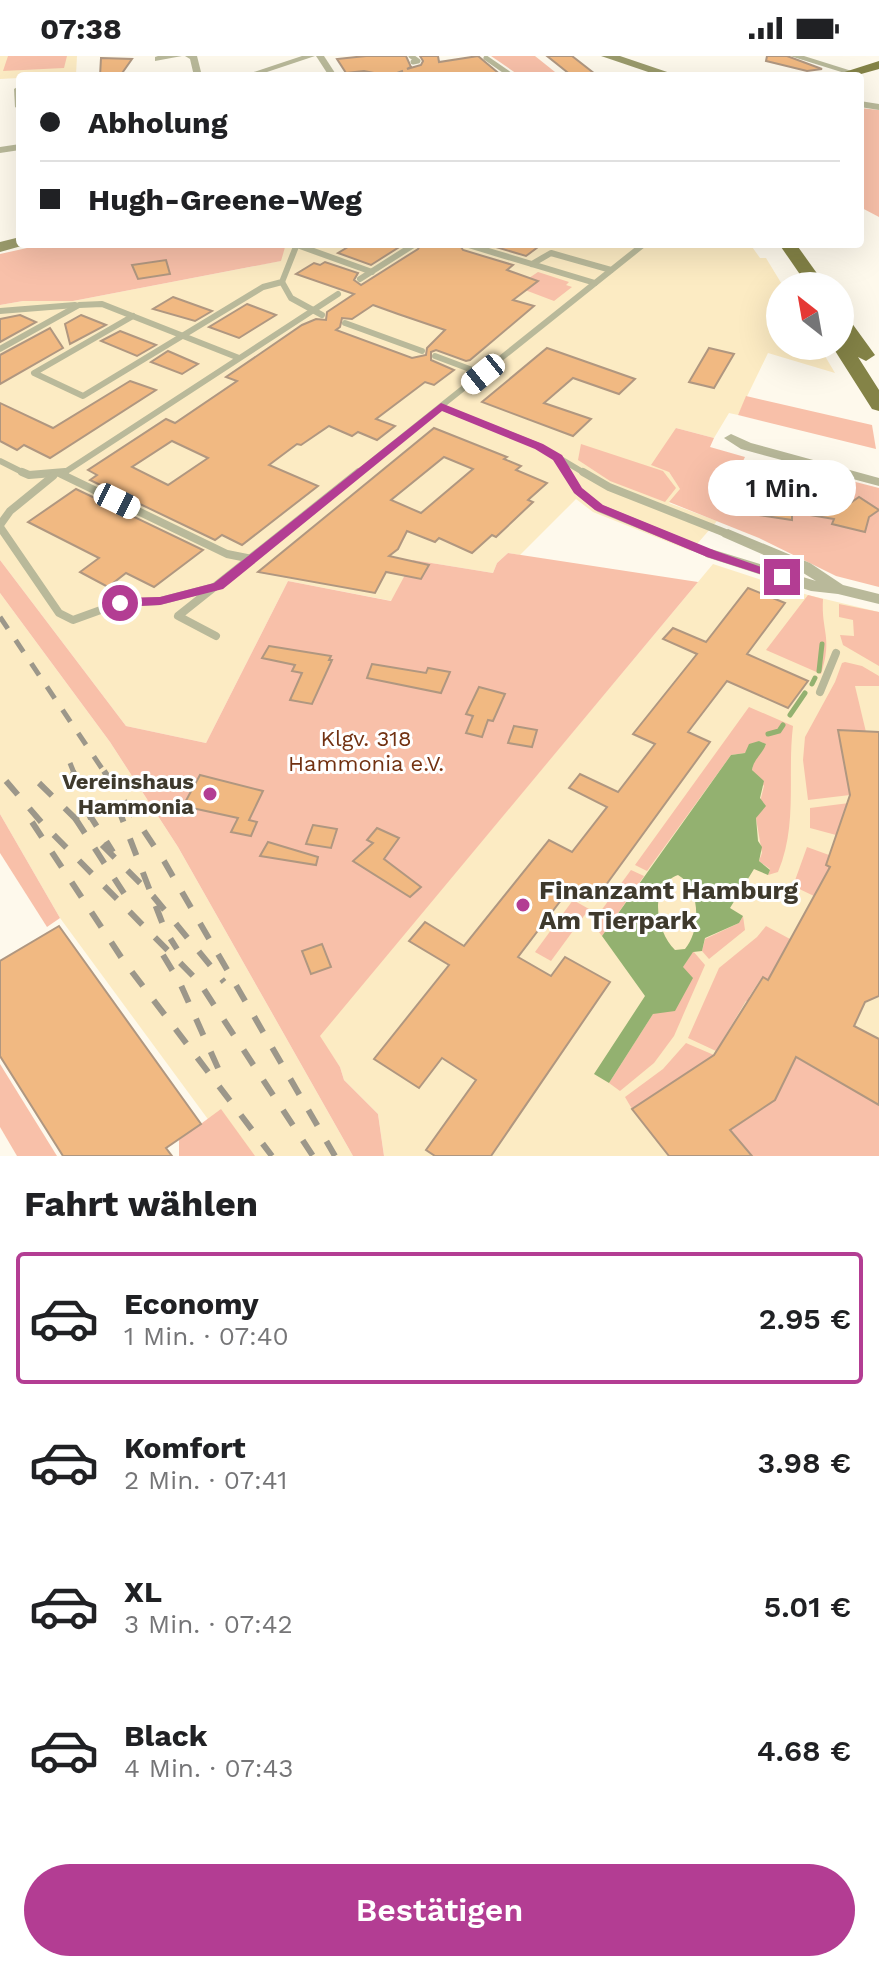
<!DOCTYPE html>
<html lang="de">
<head>
<meta charset="utf-8">
<style>
	:root { --surface:#fff; --page:#f6f6f6; --text:#202124; --muted:#757577; --line:#e0e0e0; --accent:#b33d93 }
	body { margin:0; font-family:"Work Sans",sans-serif; background:var(--page); color:var(--text); height:100vh; display:flex; flex-direction:column; font-size:30px; white-space:nowrap }
	* { box-sizing:border-box; margin:0 }
	p { font-size:26px; color:var(--muted) }
	.icon { flex:none; width:44px; height:44px; fill:none; stroke:currentColor; stroke-width:2; stroke-linecap:round; stroke-linejoin:round }
	.map { position:relative; height:1100px; overflow:hidden }
	.details { display:flex; flex-direction:column; background:var(--surface); flex:1 }
	.details>* { flex:none }
	.top-card { position:absolute; left:16px; top:16px; width:848px; height:176px; border-radius:8px; box-shadow:0 8px 32px #0002; display:grid; align-content:center; height:176px; padding:0 24px; background:var(--surface) }
	.needle { width:52px; rotate:329deg }
	.tools { position:absolute; left:766px; top:216px; display:grid; gap:16px }
	.tools a { display:grid; place-items:center; width:88px; height:88px; border-radius:50%; background:var(--surface); box-shadow:0 8px 32px #0002; font-size:40px }
	.end { position:absolute; width:36px; height:36px; margin:-18px; border:10px solid #b33d93; background:#fff; box-shadow:0 0 0 4px #fff }
	.from { border-radius:50% }
	.bubble { position:absolute; height:56px; border-radius:28px; background:var(--surface); box-shadow:0 8px 32px #0002; font-size:26px; font-weight:600; line-height:56px; text-align:center }
	.car { position:absolute; width:24px; height:48px; margin:-24px -12px; border-radius:10px; box-shadow:0 0 6px 2px #0007; background:linear-gradient(#fff 24%,#345 0 40%,#fff 0 76%,#345 0 86%,#fff 0) }
	.top-card b { display:flex; align-items:center; gap:28px; height:76px; font-size:30px }
	.top-card b+b { border-top:2px solid var(--line) }
	.top-card i { width:20px; height:20px; background:var(--text) }
	ul { padding:0; list-style:none }
	li { display:flex; align-items:center; gap:24px; height:132px; margin:0 16px 12px; padding:0 8px; border:4px solid transparent; border-radius:8px }
	li div { flex:1 }
	li b { display:block; font-size:30px }
	li em { font-style:normal; font-weight:600 }
	li.on { border-color:var(--accent) }
	li>.icon { width:72px; height:72px; stroke-width:1.5 }
	h2 { padding:0 24px; font-size:36px; line-height:96px }
	.button { display:flex; gap:16px; margin-top:auto; padding:16px 24px }
	.button a { flex:1; height:92px; border-radius:48px; background:var(--accent); color:#fff; font-size:32px; font-weight:600; line-height:92px; text-align:center }
	.status { display:flex; justify-content:space-between; align-items:center; height:56px; padding:0 40px; background:var(--surface); direction:ltr }
	.status svg { height:22px; fill:currentColor }
	.map>svg:first-child { display:block }
	.built { fill:#fcebc3 }
	.green { fill:#f8c0a9 }
	.water { fill:#93b170; fill-rule:evenodd }
	.lines { fill:none; stroke-linecap:round; stroke-linejoin:round }
	.stream { stroke:#93b170; stroke-width:5 }
	.building { fill:#f1b982; stroke:#b09780; stroke-width:2; fill-rule:evenodd }
	.lane-far2 { stroke:#b9b99a; stroke-width:5 }
	.lane-far1 { stroke:#b9b99a; stroke-width:6 }
	.lane { stroke:#b9b99a; stroke-width:8 }
	.street { fill:#b9b99a; fill-rule:evenodd }
	.secondary { fill:#9a9a6b; fill-rule:evenodd }
	.primary { fill:#848347; fill-rule:evenodd }
	.rail-far1 { stroke:#9c978a; stroke-width:5; stroke-dasharray:14 14; stroke-linecap:butt }
	.rail { stroke:#9c978a; stroke-width:6; stroke-dasharray:18 18; stroke-linecap:butt }
	.route { fill:#b33d93 }
	.poi-dot { fill:#b33d93; stroke:#fff; stroke-width:3 }
	.labels { text-anchor:middle; dominant-baseline:central; stroke-width:6; stroke-linejoin:round; paint-order:stroke }
	.park-label { font-size:22px; fill:#713111; stroke:#fff }
	.poi-label { font-size:22px; font-weight:bold; fill:#3f3a2d; stroke:#fff; text-anchor:end }
	.near-poi-label { font-size:26px; font-weight:bold; fill:#3f3a2d; stroke:#fff; text-anchor:start }
</style>
</head>
<body>
<div class="status"><b>07:38</b><svg viewBox="0 0 49 12"><path d="M0 12V9h3v3zM5 12V6h3v6zM10 12V3h3v9zM15 12V0h3v12zM26 1h20v11H26zM47 4h2v5h-2z"/></svg></div>
<div class="map">
<svg width="879" height="1100" viewBox="0 0 879 1100">
	<rect width="100%" height="100%" fill="#fef9ec"/>
	<g class="built">
		<path d="M0 0H77L76 19 0 23Z"/>
		<path d="M286 188H750L760 202H766L783 230H780V290H819L835 317 768 297 738 359 729 357 714 382 676 372 669 416 681 434 669 447 717 465 691 495 593 456 576 443 520 499 508 497 497 507 493 517 413 504 392 545 288 525 206 687 126 670 0 504V249L23 245H73L280 205Z"/>
		<path d="M713 508 808 539 879 556V1100H384L378 1058 344 1024 340 1011 319 980Z"/>
		<path d="M0 537 110 686 178 791 353 1100H235L60 862 0 758Z"/>
	</g>
	<g class="green">
		<path d="M8 0H67L64 12 3 15Z"/>
		<path d="M491 0H535L560 20H520Z"/>
		<path d="M860 52 879 54V161L860 151Z"/>
		<path d="M45 188H286L281 205 73 245H23L0 249V198Z"/>
		<path d="M538 216 569 226 566 229 572 231 554 245 525 234 529 222Z"/>
		<path d="M746 340 872 369 876 393 738 359Z"/>
		<path d="M676 372 714 382 710 391 745 401 732 427 786 442 801 412 879 432V531L836 520 759 482 669 446 680 433 669 416 651 409Z"/>
		<path d="M581 388 663 415 676 432 665 446 610 425 578 404Z"/>
		<path d="M508 497 698 526 320 980 340 1011 344 1024 378 1058 384 1100H353L178 791 110 686 0 537V504L126 670 206 687 288 525 391 545 413 504 493 517 497 507Z"/>
		<path d="M808 539 823 543C821 576 833 581 821 618L766 594Z"/>
		<path d="M839 548 879 556V610L843 589 840 579 854 580 853 564 839 561Z"/>
		<path d="M845 606 862 610 879 620V630H855L866 676 838 675 850 739 808 744 803 704 805 681 835 626 842 607Z"/>
		<path d="M749 651 793 670C787 720 798 769 778 816L768 819 770 813 759 805 762 797 756 762 764 730 752 714 754 702 766 689 759 685 745 697 731 699 647 815 635 809Z"/>
		<path d="M849 747 836 779 810 772V752Z"/>
		<path d="M0 758 60 862 47 871 0 797Z"/>
		<path d="M807 791 829 799 826 809 835 813 814 840 793 830Z"/>
		<path d="M631 814 644 820 602 880 592 867Z"/>
		<path d="M573 844 589 853 551 905 535 896Z"/>
		<path d="M743 860 745 874 709 903 702 895 705 883 739 867Z"/>
		<path d="M766 870 790 883 779 903 773 927 762 921 749 941 755 944 753 948 746 945 716 995 688 982 719 912 757 881Z"/>
		<path d="M693 895 705 909 674 980 654 1007 620 1035 609 1027Z"/>
		<path d="M686 987 714 999 632 1053 625 1041 663 1013Z"/>
		<path d="M796 1001 879 1049V1100H752L730 1074 775 1044Z"/>
		<path d="M0 1008 57 1100H17L0 1071Z"/>
		<path d="M221 1053 255 1100H179V1084Z"/>
	</g>
	<path class="water" d="M759 685 766 688C762 699 754 702 752 714L764 725 760 742 766 750 756 762 758 785 762 791 759 805 770 814 768 819 754 813 730 852 743 860 739 867 705 882 702 895 693 896 683 911 693 922 675 955 653 958 609 1027 594 1018 645 940 602 880 731 699 745 697 749 688ZM678 819C701 832 701 874 685 893L675 894C656 876 648 830 678 819Z"/>
	<g class="lines">
		<g class="stream">
			<path d="M819 615 822 588"/>
			<path d="M812 628 815 622"/>
			<path d="M790 659 805 637"/>
			<path d="M768 678 779 675 783 669"/>
		</g>
	</g>
	<g class="building">
		<path d="M366 0H406L411 11 407 13 421 9 423 5 420 0H438L439 6 478 0 502 20 478 17 403 20 402 15 389 20 364 15 346 17 337 3Z"/>
		<path d="M547 0H572L595 18 572 20Z"/>
		<path d="M767 0H787L822 13 807 15 766 5Z"/>
		<path d="M101 2 132 3 120 20H100Z"/>
		<path d="M353 188H404L371 209 338 197Z"/>
		<path d="M421 188H459L463 194 513 209 507 214 538 225 513 244 534 250 470 304 466 305 436 294 431 296V304L454 314 434 329 425 326 376 363 395 370 377 384 358 376 352 380 329 370 301 389 297 388 269 409 318 430 242 489 222 479 215 484 90 424 97 419 88 414 166 363 175 367 237 325 226 321 302 269 316 263 326 264 327 256 354 238 296 218 314 207 320 209 325 206 358 217 354 224 361 229 418 193ZM373 249 398 258 445 274 427 292 426 299 412 302 336 274 340 271 342 262 352 263ZM172 385 208 402 168 429 132 411Z"/>
		<path d="M486 188H542L526 200Z"/>
		<path d="M166 204 170 218 138 223 132 209Z"/>
		<path d="M173 241 212 255 195 265 153 253Z"/>
		<path d="M247 248 276 259 239 282 209 271Z"/>
		<path d="M20 259 36 266 0 286V263Z"/>
		<path d="M81 259 106 269 70 288 65 268Z"/>
		<path d="M50 272 63 292 0 328V299Z"/>
		<path d="M120 275 156 289 137 300 101 285Z"/>
		<path d="M547 292 635 323 619 338 573 322 544 347 591 363 573 380 482 346Z"/>
		<path d="M709 292 734 298 714 332 689 326Z"/>
		<path d="M168 295 198 308 182 318 151 306Z"/>
		<path d="M130 325 156 334 50 402 24 389 17 394 0 385V347L53 372Z"/>
		<path d="M434 372 507 401 504 403 521 410 516 414 547 427 528 444 533 446 496 481 492 479 472 497 439 482 435 486 407 475 398 493 389 500 429 509 421 523 386 516 375 537 258 516ZM444 401 473 413 421 457 391 444Z"/>
		<path d="M76 433 203 494 154 531 126 517 108 531 80 516 99 502 28 466Z"/>
		<path d="M803 433 836 457 859 441 879 454 869 461 865 476 832 468 834 463 792 456V464L745 457Z"/>
		<path d="M748 532 785 547 747 598 808 625 788 652 727 625 688 676 710 686 595 844 571 831 518 901 551 920 565 901 610 926 491 1100H435L426 1094 476 1024 442 1002 419 1032 374 1003 449 909 409 885 425 866 464 890 549 784 572 796 607 751 569 732 580 718 618 736 655 688 633 678 697 598 663 583 673 572 706 586Z"/>
		<path d="M269 590 331 600 329 604H332L312 648 290 644 302 617 292 615 295 609 262 602Z"/>
		<path d="M372 608 426 617 428 612 450 616 441 637 367 622Z"/>
		<path d="M479 631 505 638 493 665 488 664 482 681 466 677 473 660 466 658Z"/>
		<path d="M514 670 537 674 532 691 508 687Z"/>
		<path d="M838 674 879 676V940L865 946 854 970 879 983V1049L796 1001 775 1044 730 1074 752 1100H669L632 1053 714 999 763 921 768 924 830 811 826 809 850 739Z"/>
		<path d="M200 719 263 735 249 764 257 766 251 780 231 776 238 762 183 750Z"/>
		<path d="M313 769 337 773 331 792 306 788Z"/>
		<path d="M377 772 399 782 384 803 421 831 410 841 353 805 373 787 367 784Z"/>
		<path d="M268 786 318 801 316 809 260 800Z"/>
		<path d="M59 870 201 1068 166 1092 172 1100H63L0 1000V905Z"/>
		<path d="M322 888 331 911 311 918 302 895Z"/>
	</g>
	<g class="lines">
		<g class="lane-far2">
			<path d="M411 0 418 5 413 6"/>
			<path d="M486 2 512 20"/>
		</g>
		<g class="lane-far1">
			<path d="M465 188 595 227"/>
			<path d="M297 189 372 216"/>
			<path d="M532 208 551 197 611 214"/>
			<path d="M360 223 415 188"/>
			<path d="M282 226 291 242 322 259"/>
			<path d="M0 255 75 249"/>
			<path d="M133 260 34 317 83 340 263 231 282 226 297 188"/>
			<path d="M345 267 422 295"/>
			<path d="M0 293 79 249 102 248 239 302"/>
			<path d="M435 300 483 318"/>
			<path d="M441 351 539 390 586 418"/>
			<path d="M0 405 26 418"/>
			<path d="M563 408 568 418"/>
			<path d="M62 418 338 238"/>
			<path d="M356 418 644 188"/>
		</g>
		<g class="lane">
			<path d="M22 416 29 419 65 416"/>
			<path d="M567 416 578 435 599 452 711 498"/>
			<path d="M583 416 609 431 728 478"/>
			<path d="M61 418 227 498 252 503"/>
			<path d="M0 469 10 455 53 420"/>
			<path d="M0 471 59 557 73 564 120 547 160 545 214 531"/>
			<path d="M216 580 178 560 359 416"/>
			<path d="M820 636 836 597"/>
		</g>
		<g class="street">
			<path d="M158 0H182L155 5V1Z"/>
			<path d="M185 0H197L202 20H194L190 3Z"/>
			<path d="M302 0H315L255 20H242Z"/>
			<path d="M316 0H324L337 20H329Z"/>
			<path d="M790 0H804L855 16 851 19Z"/>
			<path d="M19 30 20 31V54L15 51 14 33Z"/>
			<path d="M860 45 879 48V54L860 51Z"/>
			<path d="M20 88V94L0 97V91Z"/>
			<path d="M731 378 751 387 879 422V430L741 393 724 382Z"/>
			<path d="M728 473 810 507 843 529 879 538V548L838 538 811 535 706 501 703 498 706 495 711 493 816 525 800 515 723 481 720 478Z"/>
		</g>
		<g class="secondary">
			<path d="M601 0H620L679 20H660Z"/>
			<path d="M20 181V188L25 189 0 196V186Z"/>
		</g>
		<g class="primary">
			<path d="M879 5V13L854 20H832Z"/>
			<path d="M779 188H796L826 230H808Z"/>
			<path d="M840 258 846 259 875 299 866 305 858 301 879 334V355L872 353 832 290H840V282L846 284 840 276Z"/>
		</g>
		<g class="rail-far1">
			<path d="M0 561 105 717"/>
			<path d="M70 707 74 717"/>
		</g>
		<g class="rail">
			<path d="M73 715 91 763"/>
			<path d="M104 715 164 805 335 1100"/>
			<path d="M6 725 42 767 199 926 313 1100"/>
			<path d="M39 727 82 769"/>
			<path d="M117 749 165 874 177 893"/>
			<path d="M87 755 113 796"/>
			<path d="M75 762 127 842"/>
			<path d="M32 766 123 904 272 1100"/>
			<path d="M102 789 153 840 224 926"/>
			<path d="M163 899 180 927 222 1021"/>
		</g>
	</g>
	<path class="route" d="M441 347 543 388 562 399 582 432 603 449 716 495 789 521 782 525 707 501 595 454 574 437 553 404 535 393 442 355 223 533 160 549 120 551 113 547 120 542 160 541 214 527Z"/>
	<g class="poi-dot">
		<circle cx="210" cy="738" r="8"/>
		<circle cx="523" cy="849" r="8"/>
	</g>
	<g class="labels">
		<g class="park-label">
			<text x="366" y="682">Klgv. 318<tspan x="366" dy="25">Hammonia e.V.</tspan></text>
		</g>
		<g class="poi-label">
			<text x="194" y="725">Vereinshaus<tspan x="194" dy="25">Hammonia</tspan></text>
		</g>
		<g class="near-poi-label">
			<text x="539" y="834">Finanzamt Hamburg<tspan x="539" dy="30">Am Tierpark</tspan></text>
		</g>
	</g>
</svg>
<div class="tools">
<a><svg class="needle" viewBox="-14 -14 28 28"><path d="M0-13l5 13h-10z" fill="#e53935"/><path d="M0 13l5-13h-10z" fill="#757577"/></svg></a>
</div>
<i class="end from" style="left:120px;top:547px"></i>
<i class="end" style="left:782px;top:521px"></i>
<div class="bubble" style="left:708px;top:404px;width:148px">1 Min.</div>
<i class="car" style="left:483px;top:318px;rotate:231deg"></i>
<i class="car" style="left:117px;top:445px;rotate:116deg"></i>
<div class="top-card">
<b><i class="from"></i>Abholung</b>
<b><i></i>Hugh-Greene-Weg</b>
</div>
</div>
<section class="details">
<h2>Fahrt wählen</h2>
<ul>
<li class="on"><svg class="icon" aria-label="car" viewBox="0 0 24 24"><path d="M5 17H2v-5l4-1 3-4h7l3 4 3 1v5h-3M9 17h6M6 11h13"/><circle cx="7" cy="17" r="2"/><circle cx="17" cy="17" r="2"/></svg><div><b>Economy</b><p>1 Min. · 07:40</p></div><em>2.95 €</em></li>
<li><svg class="icon" aria-label="car" viewBox="0 0 24 24"><path d="M5 17H2v-5l4-1 3-4h7l3 4 3 1v5h-3M9 17h6M6 11h13"/><circle cx="7" cy="17" r="2"/><circle cx="17" cy="17" r="2"/></svg><div><b>Komfort</b><p>2 Min. · 07:41</p></div><em>3.98 €</em></li>
<li><svg class="icon" aria-label="car" viewBox="0 0 24 24"><path d="M5 17H2v-5l4-1 3-4h7l3 4 3 1v5h-3M9 17h6M6 11h13"/><circle cx="7" cy="17" r="2"/><circle cx="17" cy="17" r="2"/></svg><div><b>XL</b><p>3 Min. · 07:42</p></div><em>5.01 €</em></li>
<li><svg class="icon" aria-label="car" viewBox="0 0 24 24"><path d="M5 17H2v-5l4-1 3-4h7l3 4 3 1v5h-3M9 17h6M6 11h13"/><circle cx="7" cy="17" r="2"/><circle cx="17" cy="17" r="2"/></svg><div><b>Black</b><p>4 Min. · 07:43</p></div><em>4.68 €</em></li>
</ul>
<div class="button"><a>Bestätigen</a></div>
</section>
</body>
</html>
